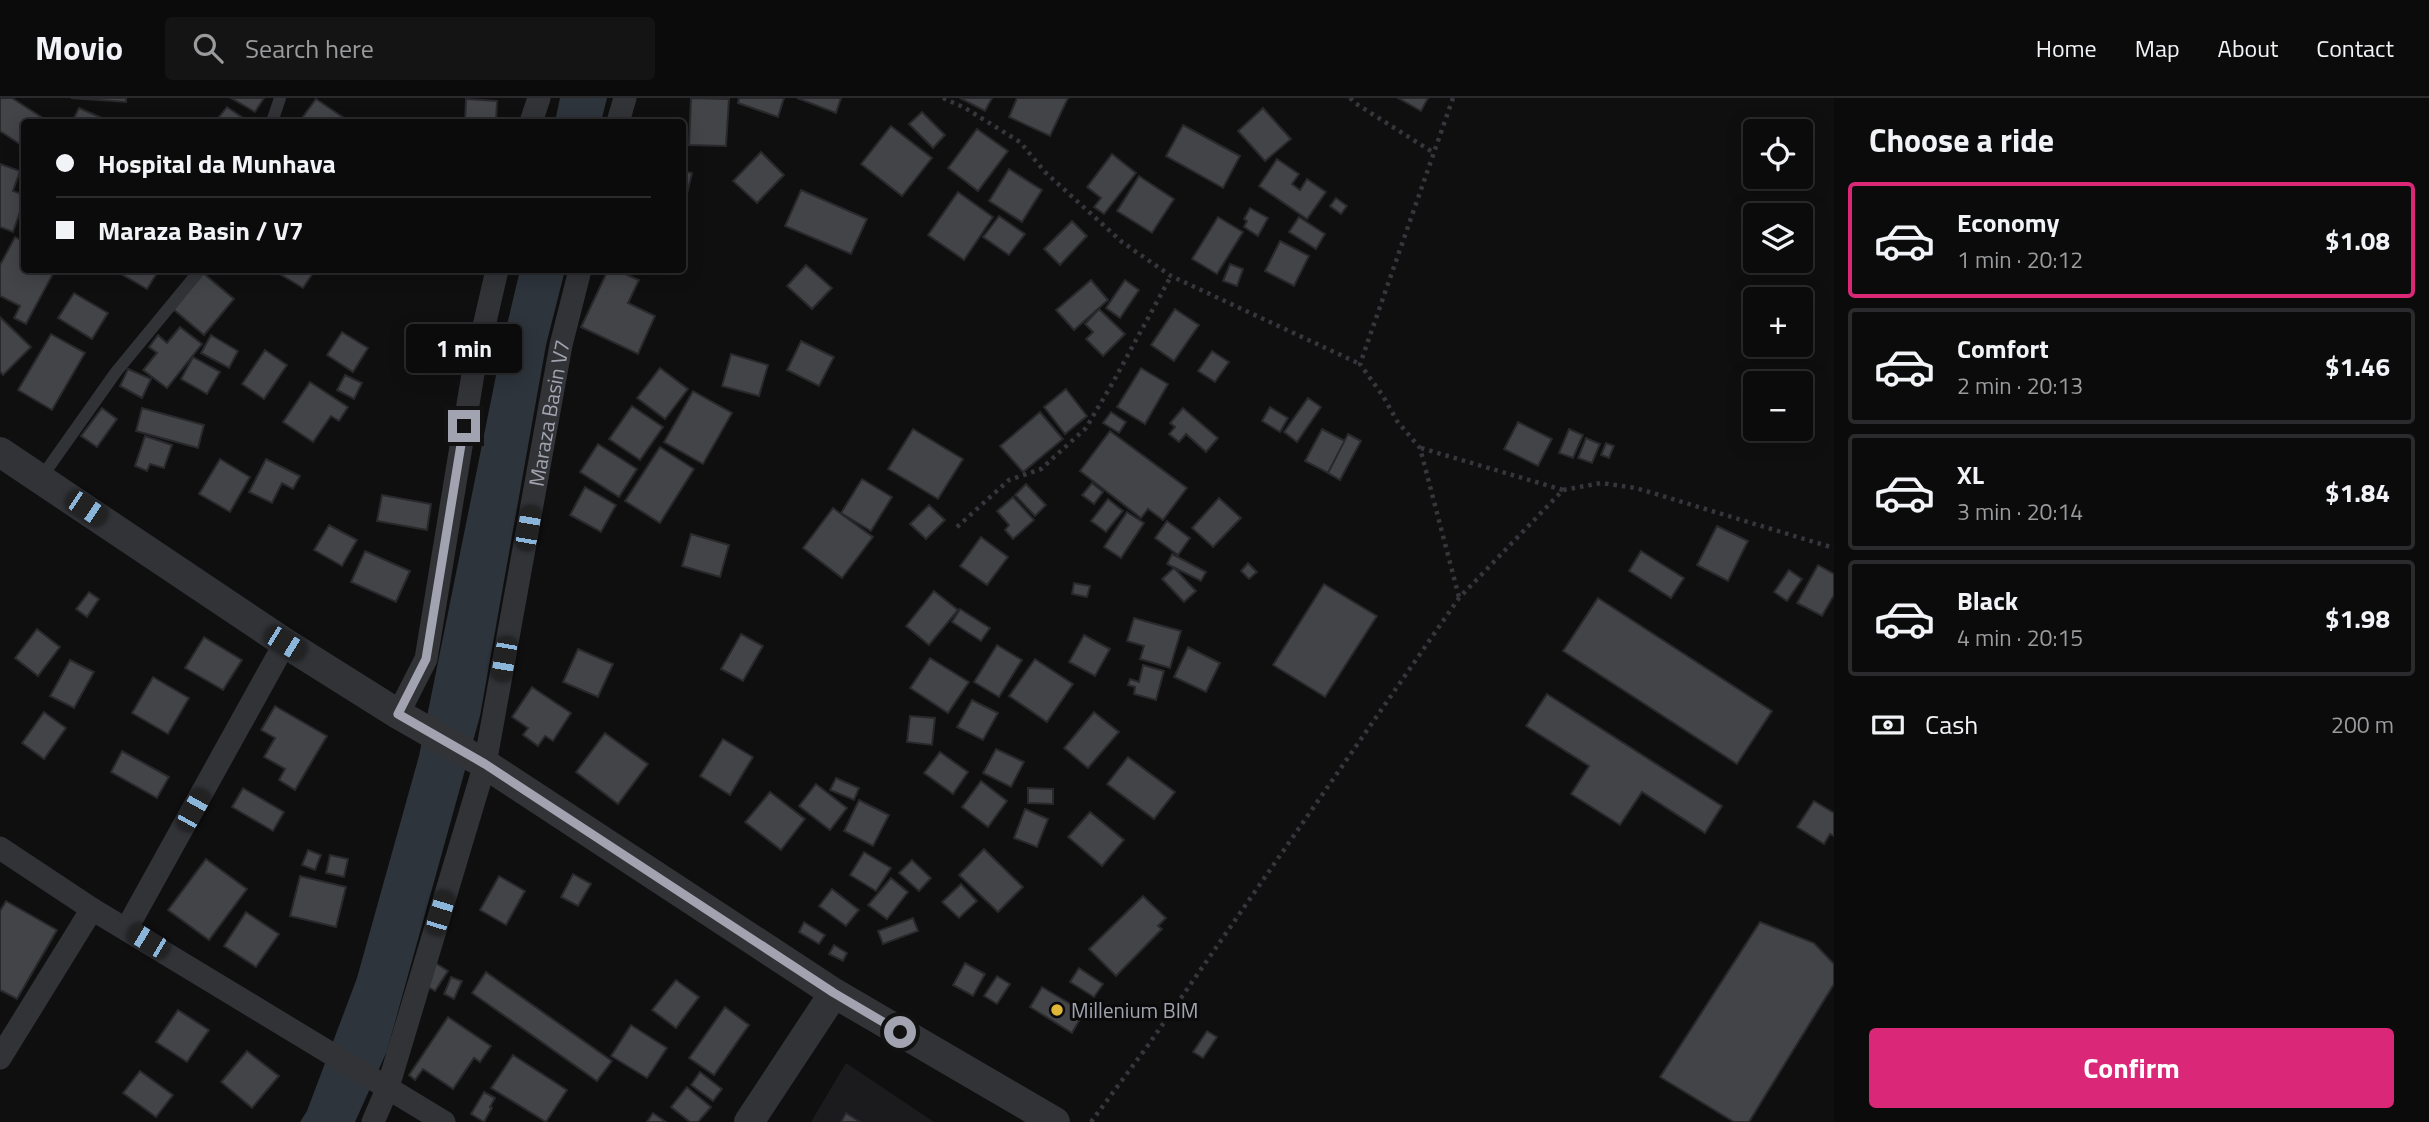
<!DOCTYPE html>
<html lang="en">
<head>
<meta charset="utf-8">
<style>
	:root { --surface:#0b0b0c; --page:#141415; --text:#f1f3f6; --muted:#9a9b9d; --line:#2b2b2d; --accent:#db2777 }
	body { margin:0; font-family:"Titillium Web",sans-serif; background:var(--page); color:var(--text); height:100vh; display:flex; flex-direction:column; font-size:26px; white-space:nowrap }
	* { box-sizing:border-box; margin:0 }
	p { font-size:23px; color:var(--muted) }
	.icon { flex:none; width:38px; height:38px; fill:none; stroke:currentColor; stroke-width:2; stroke-linecap:round; stroke-linejoin:round }
	.map { position:relative; flex:1; overflow:hidden }
	.drawer { display:flex; flex-direction:column; background:var(--surface); width:595px }
	.drawer>* { flex:none }
	.top-card { position:absolute; left:21px; top:21px; width:665px; height:154px; border-radius:7px; box-shadow:0 4px 18px #0003,0 0 0 2px var(--line); display:grid; align-content:center; height:154px; padding:0 35px; background:var(--surface) }
	.controls { position:absolute; left:1743px; top:21px; display:grid; gap:14px }
	.controls a { display:grid; place-items:center; width:70px; height:70px; border-radius:7px; background:var(--surface); box-shadow:0 4px 18px #0003,0 0 0 2px var(--line); font-size:35px }
	.end { position:absolute; width:32px; height:32px; margin:-16px; border:9px solid #a1a4b0; background:#111; box-shadow:0 0 0 4px #111 }
	.from { border-radius:50% }
	.bubble { position:absolute; height:49px; border-radius:7px; background:var(--surface); box-shadow:0 4px 18px #0003,0 0 0 2px var(--line); font-size:23px; font-weight:700; line-height:49px; text-align:center }
	.car { position:absolute; width:21px; height:42px; margin:-21px -10px; border-radius:9px; box-shadow:0 0 5px 2px #0007; background:linear-gradient(#222 24%,#8ab4d8 0 40%,#222 0 76%,#8ab4d8 0 86%,#222 0) }
	.top-card b { display:flex; align-items:center; gap:24px; height:66px; font-size:26px }
	.top-card b+b { border-top:2px solid var(--line) }
	.top-card i { width:18px; height:18px; background:var(--text) }
	ul { padding:0; list-style:none }
	li { display:flex; align-items:center; gap:21px; height:116px; margin:0 14px 10px; padding:0 21px; border:4px solid var(--line); border-radius:7px }
	li div { flex:1 }
	li b { display:block; font-size:26px }
	li em { font-style:normal; font-weight:700 }
	li.selected { border-color:var(--accent) }
	li>.icon { width:63px; height:63px; stroke-width:1.5 }
	h2 { padding:0 35px; font-size:32px; line-height:84px }
	.pay { display:flex; align-items:center; gap:18px; height:77px; padding:0 35px; font-size:26px }
	.pay p { margin-inline-start:auto }
	.button { display:flex; gap:14px; margin-top:auto; padding:14px 35px }
	.button a { flex:1; height:80px; border-radius:7px; background:var(--accent); color:#fff; font-size:28px; font-weight:700; line-height:80px; text-align:center }
	header { display:flex; align-items:center; gap:42px; box-sizing:border-box; height:98px; padding:0 35px; background:var(--surface); border-bottom:2px solid var(--line) }
	header strong { font-size:33px }
	nav { display:flex; gap:38px; margin-inline-start:auto; font-size:24px }
	.search { width:490px; height:63px; background:var(--page); display:flex; align-items:center; gap:18px; box-sizing:border-box; padding:0 24px; border-radius:7px; color:var(--muted); font-size:26px }
	main { display:flex; flex:1; min-height:0 }
	.map>svg:first-child { display:block }
	.built { fill:#1b1b1d }
	.water { fill:#2e343c }
	.building { fill:#434448; stroke:#29292c; stroke-width:2 }
	.lines { fill:none; stroke-linecap:round; stroke-linejoin:round }
	.path { stroke:#36373c; stroke-width:4.5; stroke-dasharray:3.5 5; stroke-linecap:butt }
	.service { stroke:#323337; stroke-width:12 }
	.minor { stroke:#323337; stroke-width:23 }
	.tertiary { stroke:#323337; stroke-width:30 }
	.route { stroke:#a1a4b0; stroke-width:9 }
	.poi-dot { fill:#e0b737; stroke:#0a0a0b; stroke-width:2.5 }
	.labels { text-anchor:middle; dominant-baseline:central; stroke-width:6; stroke-linejoin:round; paint-order:stroke }
	.street-label { font-size:21px; fill:#a1a4b0; stroke:#0a0a0b }
	.poi-label { font-size:21px; fill:#a1a4b0; stroke:#0a0a0b; text-anchor:start }
</style>
</head>
<body>
<header>
<strong>Movio</strong>
<div class="search"><svg class="icon" aria-label="search" viewBox="0 0 24 24"><circle cx="10" cy="10" r="6"/><path d="M15 15l6 6"/></svg>Search here</div>
<nav><a>Home</a><a>Map</a><a>About</a><a>Contact</a></nav>
</header>
<main>
<div class="map">
<svg width="1834" height="1024" viewBox="0 0 1834 1024">
	<rect width="100%" height="100%" fill="#0f0f10"/>
	<path class="built" d="M846 965 934 1024H811Z"/>
	<g class="water">
		<path d="M560 0H607L601 24H555Z"/>
		<path d="M520 172H565L546 247 480 618 387 953 355 1024H300L307 1013 357 880 419 658 502 248Z"/>
	</g>
	<g class="building">
		<path d="M0 0H12L49 24H24V49L0 33Z"/>
		<path d="M71 0H126V4Z"/>
		<path d="M231 0H264L255 14Z"/>
		<path d="M691 0 729 1 726 48 689 47Z"/>
		<path d="M739 0H784L778 19 738 5Z"/>
		<path d="M797 0H841L836 15Z"/>
		<path d="M960 0H992L985 13Z"/>
		<path d="M1017 0H1068L1050 38 1009 19Z"/>
		<path d="M1398 0H1428L1421 13Z"/>
		<path d="M316 1 350 24H299Z"/>
		<path d="M466 1 497 3 496 24H465Z"/>
		<path d="M227 9 249 24H215Z"/>
		<path d="M79 10 111 24H79L73 22Z"/>
		<path d="M1263 10 1291 41 1265 63 1238 33Z"/>
		<path d="M922 14 945 37 933 50 909 26Z"/>
		<path d="M1183 27 1240 58 1223 90 1166 58Z"/>
		<path d="M891 28 932 60 902 98 861 66Z"/>
		<path d="M977 31 1008 53 978 93 948 70Z"/>
		<path d="M761 54 784 77 757 105 733 83Z"/>
		<path d="M1112 56 1136 75 1104 116 1094 109 1101 100 1087 89Z"/>
		<path d="M1277 61 1299 76 1292 86 1300 92 1307 81 1326 94 1307 121 1259 88Z"/>
		<path d="M0 66 20 73 13 93 24 97V102L13 134 0 129Z"/>
		<path d="M1009 71 1042 92 1022 124 989 103Z"/>
		<path d="M682 73 692 75 684 108 682 107Z"/>
		<path d="M1139 78 1174 101 1152 135 1117 113Z"/>
		<path d="M801 92 867 121 851 156 785 128Z"/>
		<path d="M958 94 993 119 964 162 928 137Z"/>
		<path d="M1336 100 1347 108 1341 116 1330 108Z"/>
		<path d="M1250 110 1268 120 1258 138 1244 129 1247 123 1244 121Z"/>
		<path d="M999 118 1025 136 1009 157 983 139Z"/>
		<path d="M1218 119 1243 134 1217 176 1192 161Z"/>
		<path d="M1299 119 1325 136 1316 151 1289 134Z"/>
		<path d="M1072 123 1087 138 1060 167 1044 151Z"/>
		<path d="M15 139 24 144V172H55L26 226 14 220 20 208 0 198V167Z"/>
		<path d="M1280 143 1309 158 1294 188 1265 173Z"/>
		<path d="M1230 166 1243 171 1237 188 1223 183Z"/>
		<path d="M806 167 832 190 812 211 787 188Z"/>
		<path d="M114 172H159L147 191Z"/>
		<path d="M273 172H315L303 190Z"/>
		<path d="M608 172H616L639 182 628 205 655 218 638 256 581 229Z"/>
		<path d="M203 175 234 201 204 237 173 211Z"/>
		<path d="M1091 182 1108 202 1074 232 1056 212Z"/>
		<path d="M1125 182 1139 192 1120 220 1106 210Z"/>
		<path d="M74 195 108 215 92 241 58 220Z"/>
		<path d="M1099 211 1125 236 1103 258 1086 241 1093 234 1085 226Z"/>
		<path d="M1175 211 1199 227 1174 263 1151 247Z"/>
		<path d="M0 219 31 249 3 277 0 273Z"/>
		<path d="M180 229 202 246 167 290 143 272 157 255 149 249 158 237 167 245Z"/>
		<path d="M342 234 368 250 353 274 327 257Z"/>
		<path d="M51 236 85 255 52 312 18 292Z"/>
		<path d="M211 237 238 253 229 270 201 255Z"/>
		<path d="M801 243 834 259 819 288 787 272Z"/>
		<path d="M265 252 287 267 264 301 242 286Z"/>
		<path d="M1212 253 1229 264 1215 284 1198 273Z"/>
		<path d="M731 256 768 267 759 298 722 288Z"/>
		<path d="M193 259 220 274 207 296 181 281Z"/>
		<path d="M660 270 688 291 665 321 637 300Z"/>
		<path d="M1141 270 1168 286 1145 326 1117 309Z"/>
		<path d="M128 271 151 281 142 300 120 288Z"/>
		<path d="M345 277 362 285 354 301 337 292Z"/>
		<path d="M310 284 348 309 339 323 331 318 313 344 283 324Z"/>
		<path d="M1066 291 1087 318 1065 336 1044 309Z"/>
		<path d="M693 293 732 315 703 366 664 344Z"/>
		<path d="M1308 300 1321 309 1297 344 1284 334Z"/>
		<path d="M632 308 663 329 640 362 609 341Z"/>
		<path d="M1270 309 1288 320 1280 334 1262 323Z"/>
		<path d="M102 310 117 321 97 349 81 338Z"/>
		<path d="M142 310 204 327 198 350 136 333Z"/>
		<path d="M1183 310 1218 340 1206 354 1186 336 1179 344 1169 336 1175 329 1170 325Z"/>
		<path d="M1040 314 1063 341 1023 374 1000 348Z"/>
		<path d="M1111 314 1126 324 1119 335 1103 325Z"/>
		<path d="M1518 324 1552 341 1538 368 1504 351Z"/>
		<path d="M913 331 963 361 938 401 888 371Z"/>
		<path d="M1322 331 1345 343 1328 375 1305 363Z"/>
		<path d="M1569 331 1583 337 1573 360 1559 355Z"/>
		<path d="M1110 333 1187 390 1163 422 1148 411 1141 420 1080 373Z"/>
		<path d="M1348 336 1361 343 1340 382 1328 375Z"/>
		<path d="M145 338 172 347 164 370 150 366 147 373 135 368Z"/>
		<path d="M1586 340 1600 346 1592 365 1578 360Z"/>
		<path d="M1606 345 1614 348 1609 360 1601 357Z"/>
		<path d="M598 346 637 371 619 399 580 374Z"/>
		<path d="M660 349 694 371 660 425 625 403Z"/>
		<path d="M220 361 250 379 230 414 199 396Z"/>
		<path d="M266 361 300 378 293 391 282 385 272 405 249 394Z"/>
		<path d="M862 381 892 399 871 433 841 415Z"/>
		<path d="M1092 385 1103 394 1094 406 1082 397Z"/>
		<path d="M1026 386 1046 407 1035 418 1015 397Z"/>
		<path d="M585 389 616 407 601 434 570 417Z"/>
		<path d="M382 397 431 406 427 432 377 423Z"/>
		<path d="M1013 399 1034 422 1013 441 1005 432 1009 427 997 413Z"/>
		<path d="M1219 400 1241 420 1213 449 1192 430Z"/>
		<path d="M1108 401 1123 413 1106 434 1091 423Z"/>
		<path d="M929 407 945 422 926 441 910 426Z"/>
		<path d="M833 410 873 439 842 480 803 450Z"/>
		<path d="M1127 414 1144 425 1121 460 1104 449Z"/>
		<path d="M1167 423 1190 440 1178 457 1155 440Z"/>
		<path d="M329 427 357 442 342 468 314 452Z"/>
		<path d="M1717 428 1748 443 1728 483 1697 467Z"/>
		<path d="M691 436 729 447 720 479 682 468Z"/>
		<path d="M981 439 1008 459 987 487 960 468Z"/>
		<path d="M365 453 410 473 396 504 351 484Z"/>
		<path d="M1641 453 1684 480 1671 500 1629 473Z"/>
		<path d="M1172 456 1206 474 1201 483 1167 466Z"/>
		<path d="M1248 465 1257 474 1249 481 1241 473Z"/>
		<path d="M1818 467 1834 476V497L1822 518 1797 505Z"/>
		<path d="M1174 470 1196 493 1184 504 1162 481Z"/>
		<path d="M1789 472 1802 481 1787 503 1774 494Z"/>
		<path d="M1074 485 1090 488 1087 499 1072 496Z"/>
		<path d="M1324 486 1377 518 1325 599 1273 567Z"/>
		<path d="M934 493 958 512 929 547 906 528Z"/>
		<path d="M89 494 99 501 87 519 76 511Z"/>
		<path d="M1598 500 1772 613 1737 666 1563 553Z"/>
		<path d="M960 511 990 530 981 543 952 524Z"/>
		<path d="M1134 520 1181 533 1170 570 1140 561 1144 548 1127 543Z"/>
		<path d="M37 531 60 549 38 578 15 560Z"/>
		<path d="M741 536 763 548 743 583 721 571Z"/>
		<path d="M1084 537 1110 551 1095 578 1069 564Z"/>
		<path d="M204 539 242 562 223 592 185 570Z"/>
		<path d="M997 547 1022 562 999 599 974 584Z"/>
		<path d="M1188 549 1220 565 1206 594 1174 579Z"/>
		<path d="M578 551 613 566 598 599 563 584Z"/>
		<path d="M930 560 969 584 948 615 910 590Z"/>
		<path d="M1035 561 1073 586 1047 624 1009 598Z"/>
		<path d="M70 562 94 574 74 610 50 598Z"/>
		<path d="M1143 567 1164 573 1156 602 1134 596 1135 589 1128 587 1130 581 1139 584Z"/>
		<path d="M153 579 189 600 168 636 132 615Z"/>
		<path d="M532 589 571 615 553 643 545 638 538 648 523 637 528 630 512 619Z"/>
		<path d="M1547 596 1722 708 1705 735 1642 694 1620 727 1571 696 1589 668 1526 628Z"/>
		<path d="M972 602 998 615 983 642 957 629Z"/>
		<path d="M275 608 327 638 295 692 279 682 285 671 264 659 275 640 261 632Z"/>
		<path d="M44 614 66 630 44 661 22 645Z"/>
		<path d="M1094 614 1119 634 1088 670 1064 650Z"/>
		<path d="M910 618 935 620 932 647 907 644Z"/>
		<path d="M605 635 648 666 618 706 576 674Z"/>
		<path d="M723 641 753 659 730 697 700 678Z"/>
		<path d="M996 651 1024 664 1011 689 983 675Z"/>
		<path d="M122 653 169 679 157 700 111 674Z"/>
		<path d="M940 654 968 674 953 696 924 675Z"/>
		<path d="M1128 659 1175 694 1154 721 1107 686Z"/>
		<path d="M836 680 859 690 854 702 830 692Z"/>
		<path d="M981 683 1007 703 988 729 962 709Z"/>
		<path d="M816 686 847 710 830 732 799 708Z"/>
		<path d="M243 690 284 714 273 733 232 709Z"/>
		<path d="M1028 690 1053 691V706L1028 705Z"/>
		<path d="M770 694 805 721 781 752 745 724Z"/>
		<path d="M859 702 889 717 873 748 844 733Z"/>
		<path d="M1814 703 1834 715V738L1830 736 1824 746 1797 729Z"/>
		<path d="M1025 711 1048 721 1037 749 1014 740Z"/>
		<path d="M1090 714 1124 742 1102 768 1068 739Z"/>
		<path d="M984 751 1023 789 998 814 959 777Z"/>
		<path d="M308 752 321 757 315 772 302 767Z"/>
		<path d="M864 754 891 770 876 793 850 777Z"/>
		<path d="M330 757 348 761 344 779 326 775Z"/>
		<path d="M206 761 247 791 209 842 168 812Z"/>
		<path d="M912 762 931 780 919 793 899 775Z"/>
		<path d="M573 776 591 786 578 808 561 799Z"/>
		<path d="M300 778 346 789 336 829 290 818Z"/>
		<path d="M499 778 525 793 506 827 480 812Z"/>
		<path d="M891 780 908 794 887 821 868 807Z"/>
		<path d="M961 786 977 803 959 820 942 804Z"/>
		<path d="M832 791 859 812 846 828 819 808Z"/>
		<path d="M1143 798 1166 820 1158 828 1162 831 1116 878 1089 851Z"/>
		<path d="M6 803 57 832 17 901 0 892V813Z"/>
		<path d="M246 814 279 836 256 869 224 848Z"/>
		<path d="M913 820 918 833 883 846 878 833Z"/>
		<path d="M804 824 825 837 819 846 799 834Z"/>
		<path d="M1760 824 1814 845 1834 866V886L1749 1024H1734L1660 979Z"/>
		<path d="M834 847 847 855 843 863 829 856Z"/>
		<path d="M434 864 448 873 435 893 420 884Z"/>
		<path d="M965 865 985 876 973 898 953 887Z"/>
		<path d="M1079 870 1103 886 1094 899 1070 884Z"/>
		<path d="M486 874 612 963 597 983 472 895Z"/>
		<path d="M997 878 1010 886 997 906 984 898Z"/>
		<path d="M451 879 462 883 454 901 444 896Z"/>
		<path d="M676 882 699 899 676 930 652 912Z"/>
		<path d="M1042 889 1084 914 1072 935 1030 909Z"/>
		<path d="M725 909 749 927 714 977 689 960Z"/>
		<path d="M178 912 209 932 187 964 156 944Z"/>
		<path d="M448 919 491 948 480 964 474 960 453 991 423 971 415 982 409 977Z"/>
		<path d="M631 927 667 950 647 980 611 958Z"/>
		<path d="M1207 933 1217 939 1203 960 1193 954Z"/>
		<path d="M247 953 279 978 252 1010 221 984Z"/>
		<path d="M513 957 567 992 546 1024 491 990Z"/>
		<path d="M140 973 173 997 156 1019 123 995Z"/>
		<path d="M700 974 722 991 713 1003 691 987Z"/>
		<path d="M687 989 711 1009 698 1024H690L671 1009Z"/>
		<path d="M484 994 495 1000 490 1009 492 1010 484 1024 471 1016Z"/>
		<path d="M653 1015 666 1024H647Z"/>
		<path d="M846 1015 860 1024H841Z"/>
	</g>
	<g class="lines">
		<g class="path">
			<path d="M943 0 965 10 1020 44 1045 74 1122 144 1171 178 1360 266"/>
			<path d="M1350 0 1355 5 1434 55"/>
			<path d="M1453 0 1360 266 1383 298 1397 323 1420 350 1459 499"/>
			<path d="M1421 350 1563 392"/>
			<path d="M957 429 1009 382 1041 371 1086 330 1112 286 1171 178"/>
			<path d="M1091 1024 1149 946 1459 500 1563 392 1601 385 1636 390 1834 450"/>
		</g>
		<g class="service">
			<path d="M272 24 280 0"/>
			<path d="M41 380 116 274 200 172"/>
		</g>
		<g class="minor">
			<path d="M531 24 539 0"/>
			<path d="M618 24 625 0"/>
			<path d="M398 616 426 561 473 276 497 172"/>
			<path d="M0 750 92 811 444 1024"/>
			<path d="M127 830 285 545"/>
			<path d="M0 960 92 811"/>
			<path id="s1" d="M373 1024 388 989 485 666 561 247 580 172"/>
		</g>
		<g class="tertiary">
			<path d="M0 354 285 545 398 616 485 666 834 895 1055 1024"/>
			<path d="M749 1024 834 895"/>
		</g>
	</g>
	<g class="lines">
		<path class="route" d="M464 328 426 561 398 616 485 666 834 895 900 934"/>
	</g>
	<circle class="poi-dot" cx="1057" cy="912" r="7"/>
	<g class="labels">
		<g class="street-label">
			<text stroke="none"><textPath href="#s1" startOffset="732">Maraza Basin V7</textPath></text>
		</g>
		<g class="poi-label">
			<text x="1071" y="912">Millenium BIM</text>
		</g>
	</g>
</svg>
<div class="controls">
<a><svg class="icon" aria-label="locate" viewBox="0 0 24 24"><circle cx="12" cy="12" r="6"/><path d="M12 2v4M12 18v4M2 12h4M18 12h4"/></svg></a>
<a><svg class="icon" aria-label="layers" viewBox="0 0 24 24"><path d="M12 4l9 5-9 5-9-5zM3 14l9 5 9-5"/></svg></a>
<a>+</a>
<a>−</a>
</div>
<i class="end from" style="left:900px;top:934px"></i>
<i class="end" style="left:464px;top:328px"></i>
<div class="bubble" style="left:406px;top:226px;width:116px">1 min</div>
<i class="car" style="left:86px;top:410px;rotate:124deg"></i>
<i class="car" style="left:528px;top:430px;rotate:10deg"></i>
<i class="car" style="left:285px;top:545px;rotate:122deg"></i>
<i class="car" style="left:504px;top:561px;rotate:190deg"></i>
<i class="car" style="left:193px;top:712px;rotate:29deg"></i>
<i class="car" style="left:440px;top:815px;rotate:17deg"></i>
<i class="car" style="left:148px;top:843px;rotate:301deg"></i>
<div class="top-card">
<b><i class="from"></i>Hospital da Munhava</b>
<b><i></i>Maraza Basin / V7</b>
</div>
</div>
<section class="drawer">
<h2>Choose a ride</h2>
<ul>
<li class="selected"><svg class="icon" aria-label="car" viewBox="0 0 24 24"><path d="M5 17H2v-5l4-1 3-4h7l3 4 3 1v5h-3M9 17h6M6 11h13"/><circle cx="7" cy="17" r="2"/><circle cx="17" cy="17" r="2"/></svg><div><b>Economy</b><p>1 min · 20:12</p></div><em>$1.08</em></li>
<li><svg class="icon" aria-label="car" viewBox="0 0 24 24"><path d="M5 17H2v-5l4-1 3-4h7l3 4 3 1v5h-3M9 17h6M6 11h13"/><circle cx="7" cy="17" r="2"/><circle cx="17" cy="17" r="2"/></svg><div><b>Comfort</b><p>2 min · 20:13</p></div><em>$1.46</em></li>
<li><svg class="icon" aria-label="car" viewBox="0 0 24 24"><path d="M5 17H2v-5l4-1 3-4h7l3 4 3 1v5h-3M9 17h6M6 11h13"/><circle cx="7" cy="17" r="2"/><circle cx="17" cy="17" r="2"/></svg><div><b>XL</b><p>3 min · 20:14</p></div><em>$1.84</em></li>
<li><svg class="icon" aria-label="car" viewBox="0 0 24 24"><path d="M5 17H2v-5l4-1 3-4h7l3 4 3 1v5h-3M9 17h6M6 11h13"/><circle cx="7" cy="17" r="2"/><circle cx="17" cy="17" r="2"/></svg><div><b>Black</b><p>4 min · 20:15</p></div><em>$1.98</em></li>
</ul>
<div class="pay"><svg class="icon" aria-label="cash" viewBox="0 0 24 24"><path d="M3 7h18v10H3z"/><circle cx="12" cy="12" r="2"/></svg>Cash<p>200 m</p></div>
<div class="button"><a>Confirm</a></div>
</section>
</main>
</body>
</html>
